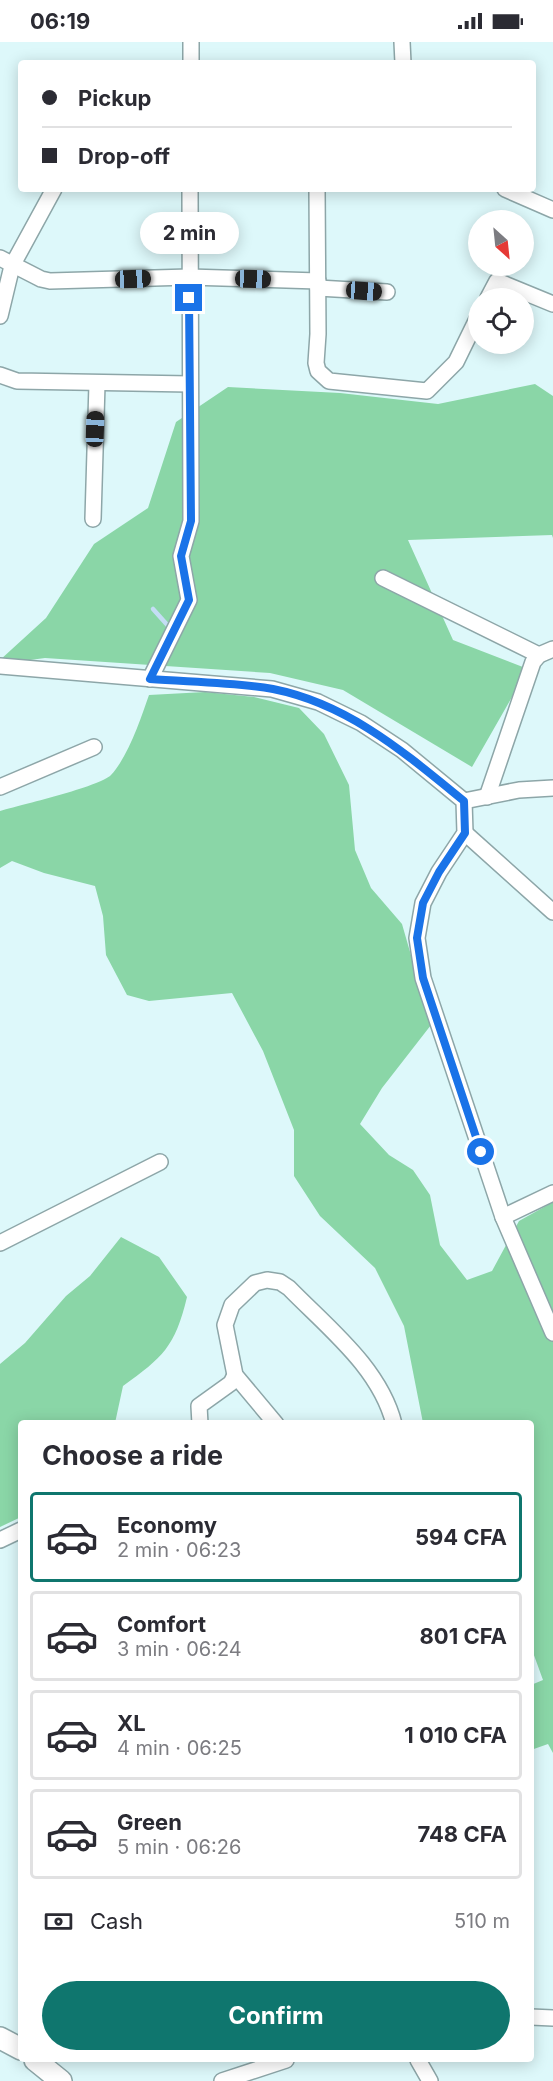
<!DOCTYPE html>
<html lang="en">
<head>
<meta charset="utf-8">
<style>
	:root { --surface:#fff; --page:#f2f2f3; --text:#2b2b33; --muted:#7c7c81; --line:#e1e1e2; --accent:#0f766e }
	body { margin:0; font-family:Inter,sans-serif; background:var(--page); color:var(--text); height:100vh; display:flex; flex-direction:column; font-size:22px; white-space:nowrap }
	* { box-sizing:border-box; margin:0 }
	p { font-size:20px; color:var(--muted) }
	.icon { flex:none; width:33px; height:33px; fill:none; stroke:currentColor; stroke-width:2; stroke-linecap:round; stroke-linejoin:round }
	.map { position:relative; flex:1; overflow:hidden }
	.panel { position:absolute; left:18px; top:1378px; width:516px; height:642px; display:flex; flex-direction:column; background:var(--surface); border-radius:6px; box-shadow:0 3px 15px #0003 }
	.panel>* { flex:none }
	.hud { position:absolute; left:18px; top:18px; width:518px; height:132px; border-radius:6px; box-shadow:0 3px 15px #0003; display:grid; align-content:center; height:132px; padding:0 24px; background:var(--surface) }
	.needle { width:39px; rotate:153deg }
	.controls { position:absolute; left:468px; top:168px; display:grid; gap:12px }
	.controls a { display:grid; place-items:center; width:66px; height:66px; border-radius:50%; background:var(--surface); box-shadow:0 3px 15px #0003; font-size:30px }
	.end { position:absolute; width:27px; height:27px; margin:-14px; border:8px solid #1a73e8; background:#fff; box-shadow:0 0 0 3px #fff }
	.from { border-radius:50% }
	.bubble { position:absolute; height:42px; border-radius:21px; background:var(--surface); box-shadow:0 3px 15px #0003; font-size:20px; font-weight:700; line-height:42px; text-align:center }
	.car { position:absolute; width:18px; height:36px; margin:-18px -9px; border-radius:8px; box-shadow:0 0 4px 2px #0007; background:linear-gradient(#222 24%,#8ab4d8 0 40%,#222 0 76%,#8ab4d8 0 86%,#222 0) }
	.hud b { display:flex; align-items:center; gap:21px; height:57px; font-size:22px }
	.hud b+b { border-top:2px solid var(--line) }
	.hud i { width:15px; height:15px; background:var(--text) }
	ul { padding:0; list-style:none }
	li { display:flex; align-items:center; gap:18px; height:90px; margin:0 12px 9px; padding:0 12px; border:3px solid var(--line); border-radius:6px }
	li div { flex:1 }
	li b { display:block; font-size:22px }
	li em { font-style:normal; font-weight:700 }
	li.on { border-color:var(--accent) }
	li>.icon { width:54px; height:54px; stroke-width:1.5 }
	h2 { padding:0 24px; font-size:27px; line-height:72px }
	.pay { display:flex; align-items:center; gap:15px; height:66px; padding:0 24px; font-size:22px }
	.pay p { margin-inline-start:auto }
	.button { display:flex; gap:12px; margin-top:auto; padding:12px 24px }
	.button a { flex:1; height:69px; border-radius:36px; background:var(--accent); color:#fff; font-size:24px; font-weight:700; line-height:69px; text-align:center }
	.status { display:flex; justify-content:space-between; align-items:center; height:42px; padding:0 30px; background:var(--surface); direction:ltr }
	.status svg { height:16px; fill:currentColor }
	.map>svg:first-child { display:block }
	.green { fill:#8ad6a7 }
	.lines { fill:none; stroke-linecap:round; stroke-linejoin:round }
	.stream { stroke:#c4ddf4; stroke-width:4.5 }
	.minor-casing { stroke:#8da6a8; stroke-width:18 }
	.secondary-casing { stroke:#8da6a8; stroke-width:24 }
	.minor { stroke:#fff; stroke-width:15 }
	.secondary { stroke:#fff; stroke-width:21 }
	.route { stroke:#1a73e8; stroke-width:8 }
</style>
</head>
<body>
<div class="status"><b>06:19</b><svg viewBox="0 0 49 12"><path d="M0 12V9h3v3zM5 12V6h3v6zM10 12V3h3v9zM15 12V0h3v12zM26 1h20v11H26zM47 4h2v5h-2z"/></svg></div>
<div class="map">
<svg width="553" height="2039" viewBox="0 0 553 2039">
	<rect width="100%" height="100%" fill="#ddf8fa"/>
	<g class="green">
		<path d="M535 342 553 354V496L552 493 408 498 453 598 528 627 472 725 343 648 270 631 45 616 0 622V618L46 576 94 502 148 466 176 380 228 345 340 351 438 362Z"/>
		<path d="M205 650 254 655 299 666 324 692 349 743 355 808 371 846 402 882 431 983 382 1046 360 1082 389 1113 413 1128 430 1153 440 1203 467 1238 492 1229 519 1179 553 1160V1711L548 1702 531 1708V1643L543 1638 531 1605V1382L423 1381 404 1284 375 1226 320 1174 294 1134V1088L263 1009 232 951 149 959 127 953 106 913 103 874 95 844 44 831 12 819 0 826V769C20 763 99 745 111 733 128 715 141 676 149 653Z"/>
		<path d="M121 1195 159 1215 187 1255C175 1305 163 1315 123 1344L115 1381 21 1382V1475L0 1485V1322L25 1301 66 1254 90 1234Z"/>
	</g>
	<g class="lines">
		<path class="stream" d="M153 567 170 586"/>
		<g class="minor-casing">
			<g id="minor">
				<path d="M191 0V21"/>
				<path d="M402 0 403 21"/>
				<path d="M317 147 318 292 316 321 318 329 329 339 427 349 456 320 478 275"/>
				<path d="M505 147 553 168"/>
				<path d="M0 216 41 237 50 239 189 235 318 239"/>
				<path d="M318 246 387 250"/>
				<path d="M488 256 497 239 553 262"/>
				<path d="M0 274 12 224 54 147"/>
				<path d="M0 333 17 339 190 342"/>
				<path d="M93 477 97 342"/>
				<path d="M383 536 539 613"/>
				<path d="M0 624 272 647 318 660 361 681 402 708 464 759 465 791 439 830 423 861 417 896 423 936 503 1175 553 1291"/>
				<path d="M150 637 189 558 181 514 191 479 190 147"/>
				<path d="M0 745 94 705"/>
				<path d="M487 755 533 620 539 613 553 607"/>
				<path d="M464 759 519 748 553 746"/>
				<path d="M465 791 553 870"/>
				<path d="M503 1175 553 1151"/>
				<path d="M0 1201 160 1120"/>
				<path d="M200 1382 199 1364 231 1341 235 1333"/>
				<path d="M276 1382 235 1333 225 1283 232 1263 255 1241 267 1238 280 1240 289 1246C328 1286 380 1326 394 1382"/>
				<path d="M0 1498 21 1488"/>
				<path d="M531 1975 553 1976"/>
				<path d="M418 2018 430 2039"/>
				<path d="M222 2039 286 2018"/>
			</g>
		</g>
		<g class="secondary-casing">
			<g id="secondary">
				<path d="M0 1996 21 2007"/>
				<path d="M35 2018 61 2039"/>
			</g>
		</g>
		<use href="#minor" class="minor"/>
		<use href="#secondary" class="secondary"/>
	</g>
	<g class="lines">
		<path class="route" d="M189 256 191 479 181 514 189 558 150 637C190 640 233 640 273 647 349 662 406 712 464 759L465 791 439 830 423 861 417 896 423 936 481 1110"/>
	</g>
</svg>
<div class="controls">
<a><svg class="needle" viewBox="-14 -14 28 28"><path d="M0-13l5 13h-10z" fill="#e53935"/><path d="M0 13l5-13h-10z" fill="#7c7c81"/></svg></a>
<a><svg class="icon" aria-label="locate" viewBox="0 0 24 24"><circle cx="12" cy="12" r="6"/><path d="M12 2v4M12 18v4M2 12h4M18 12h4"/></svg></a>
</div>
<i class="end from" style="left:481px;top:1110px"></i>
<i class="end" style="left:189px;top:256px"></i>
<div class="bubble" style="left:140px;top:170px;width:99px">2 min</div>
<i class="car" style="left:133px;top:237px;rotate:88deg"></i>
<i class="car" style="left:253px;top:237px;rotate:92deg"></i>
<i class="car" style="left:364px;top:249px;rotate:94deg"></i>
<i class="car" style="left:95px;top:387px;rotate:2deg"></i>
<div class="hud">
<b><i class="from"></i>Pickup</b>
<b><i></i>Drop-off</b>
</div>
<section class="panel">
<h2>Choose a ride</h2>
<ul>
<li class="on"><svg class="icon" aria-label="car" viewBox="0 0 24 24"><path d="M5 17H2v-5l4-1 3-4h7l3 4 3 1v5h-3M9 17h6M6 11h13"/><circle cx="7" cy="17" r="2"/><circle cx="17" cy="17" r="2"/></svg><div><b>Economy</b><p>2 min · 06:23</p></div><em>594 CFA</em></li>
<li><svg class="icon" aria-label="car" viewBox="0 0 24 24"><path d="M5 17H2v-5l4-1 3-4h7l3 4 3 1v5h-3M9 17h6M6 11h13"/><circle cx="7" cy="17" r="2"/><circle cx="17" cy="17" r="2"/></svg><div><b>Comfort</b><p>3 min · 06:24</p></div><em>801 CFA</em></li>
<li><svg class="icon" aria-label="car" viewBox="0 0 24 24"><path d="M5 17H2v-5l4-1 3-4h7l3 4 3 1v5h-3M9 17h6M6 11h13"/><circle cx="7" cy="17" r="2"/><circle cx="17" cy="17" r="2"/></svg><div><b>XL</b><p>4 min · 06:25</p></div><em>1 010 CFA</em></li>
<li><svg class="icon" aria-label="car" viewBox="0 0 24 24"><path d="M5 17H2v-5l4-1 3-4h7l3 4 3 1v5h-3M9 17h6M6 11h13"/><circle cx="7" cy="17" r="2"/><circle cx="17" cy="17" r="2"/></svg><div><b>Green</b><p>5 min · 06:26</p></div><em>748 CFA</em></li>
</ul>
<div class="pay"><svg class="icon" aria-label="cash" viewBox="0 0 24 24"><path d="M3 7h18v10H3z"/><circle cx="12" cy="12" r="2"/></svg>Cash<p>510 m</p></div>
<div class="button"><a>Confirm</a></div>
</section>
</div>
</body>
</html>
